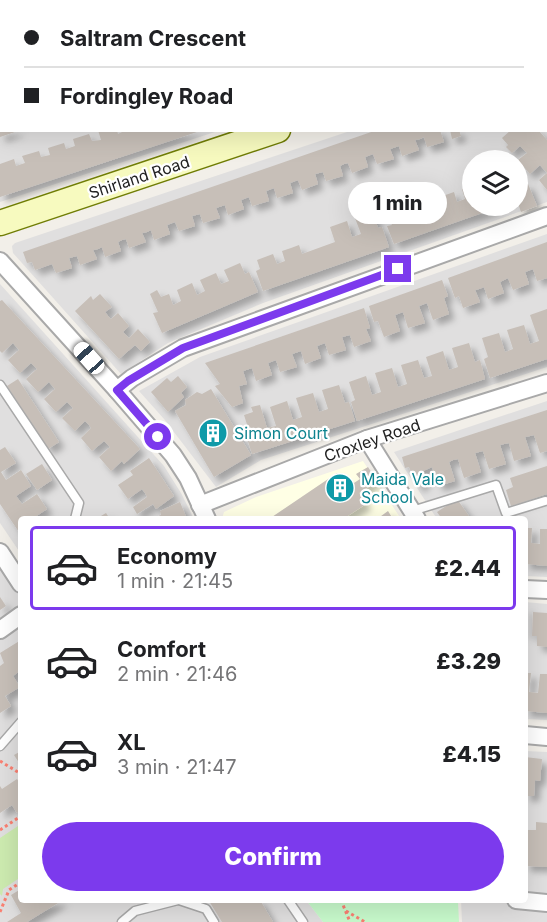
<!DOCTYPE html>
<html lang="en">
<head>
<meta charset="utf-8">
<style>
	:root { --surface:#fff; --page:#f2f2f2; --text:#202124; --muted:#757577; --line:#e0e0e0; --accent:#7c3aed }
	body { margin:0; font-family:Inter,sans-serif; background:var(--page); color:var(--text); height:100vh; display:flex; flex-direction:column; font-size:22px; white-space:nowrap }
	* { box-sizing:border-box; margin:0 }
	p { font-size:20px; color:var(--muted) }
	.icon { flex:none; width:33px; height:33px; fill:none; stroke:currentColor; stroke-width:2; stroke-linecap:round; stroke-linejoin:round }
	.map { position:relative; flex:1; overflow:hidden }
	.panel { position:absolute; left:18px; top:516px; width:510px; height:387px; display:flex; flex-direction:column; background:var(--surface); border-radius:6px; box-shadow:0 6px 24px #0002 }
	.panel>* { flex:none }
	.hud { position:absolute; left:0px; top:0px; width:548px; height:132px; box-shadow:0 6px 24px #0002; display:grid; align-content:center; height:132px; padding:0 24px; background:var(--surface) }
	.controls { position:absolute; left:462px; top:150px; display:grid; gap:12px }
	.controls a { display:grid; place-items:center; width:66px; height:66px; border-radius:50%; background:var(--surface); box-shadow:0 6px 24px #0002; font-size:30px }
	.end { position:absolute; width:27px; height:27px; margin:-14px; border:8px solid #7c3aed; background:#fff; box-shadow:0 0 0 3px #fff }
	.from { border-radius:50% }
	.bubble { position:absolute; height:42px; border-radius:21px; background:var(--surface); box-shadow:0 6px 24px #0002; font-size:20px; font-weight:800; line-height:42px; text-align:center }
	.car { position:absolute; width:18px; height:36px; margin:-18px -9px; border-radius:8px; box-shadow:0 0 4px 2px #0007; background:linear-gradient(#fff 24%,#345 0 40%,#fff 0 76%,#345 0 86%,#fff 0) }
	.hud b { display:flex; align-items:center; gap:21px; height:57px; font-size:22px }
	.hud b+b { border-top:2px solid var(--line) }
	.hud i { width:15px; height:15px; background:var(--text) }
	ul { padding:10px 0 0; list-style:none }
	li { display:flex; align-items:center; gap:18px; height:84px; margin:0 12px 9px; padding:0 12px; border:3px solid transparent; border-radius:6px }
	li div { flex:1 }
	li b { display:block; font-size:22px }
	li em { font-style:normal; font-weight:800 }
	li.active { border-color:var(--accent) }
	li>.icon { width:54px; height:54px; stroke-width:1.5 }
	.button { display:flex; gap:12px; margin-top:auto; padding:12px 24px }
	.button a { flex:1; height:69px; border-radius:36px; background:var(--accent); color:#fff; font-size:24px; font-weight:800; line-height:69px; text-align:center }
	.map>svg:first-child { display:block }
	.residential { fill:#e0dfdf; fill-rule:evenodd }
	.education { fill:#ffffe5 }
	.grass { fill:#cdebb0 }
	.park { fill:#c8facc }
	.building { fill:#c7bfb8; filter:url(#shadow) }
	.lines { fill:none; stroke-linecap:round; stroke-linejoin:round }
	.lane-casing { stroke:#a9a9a9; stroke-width:11 }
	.street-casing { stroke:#a9a9a9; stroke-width:20 }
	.secondary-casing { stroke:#707d05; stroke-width:27 }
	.path { stroke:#fa8072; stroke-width:3; stroke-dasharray:3 3; stroke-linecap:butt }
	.lane { stroke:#fff; stroke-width:8 }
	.street { stroke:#fff; stroke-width:16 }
	.secondary { stroke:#f7fabf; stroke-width:24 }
	.route { stroke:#7c3aed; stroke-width:8 }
	.labels { text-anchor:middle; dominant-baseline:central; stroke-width:4.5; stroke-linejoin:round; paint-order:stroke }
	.street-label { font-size:16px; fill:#222; stroke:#fff }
	.culture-label { font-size:16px; fill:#0d838f; stroke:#fff; text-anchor:start }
</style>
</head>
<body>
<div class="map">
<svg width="547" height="922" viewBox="0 0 547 922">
	<defs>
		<filter id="shadow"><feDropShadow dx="5.5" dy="5.5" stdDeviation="3" flood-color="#0004"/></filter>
	</defs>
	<rect width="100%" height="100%" fill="#f2efe9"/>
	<g class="residential">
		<path d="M0 0H422L424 1 2 2V130L218 131 0 202Z"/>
		<path d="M545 130 547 132V202L263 303 168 343 121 374 13 253 12 246 15 243 350 131ZM472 160H518V206H472Z"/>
		<path d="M547 234V367L261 460 216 487 164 419 139 391 200 357Z"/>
		<path d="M0 284 164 466 181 493 194 519H21V554L0 523Z"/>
		<path d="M547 401V577L525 576V519H437L394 452Z"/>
		<path d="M0 564 21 596V900H306L323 922H0Z"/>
		<path d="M525 602 547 604V720L525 719Z"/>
		<path d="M525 751 547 752V922H462L461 900H525Z"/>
	</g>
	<path class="education" d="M363 461 401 519H222L224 512 256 497Z"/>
	<path class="grass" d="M21 824V877L3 889 2 896 0 894V838Z"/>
	<path class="park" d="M306 900H448L458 902 459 922H323Z"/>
	<g class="building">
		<path d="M0 130H18V131L0 137Z"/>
		<path d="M98 130H117L118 134 126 130 200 131 0 197V164L14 159 16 166 25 163 22 156 39 151 41 157 50 155 48 148 64 143 66 149 75 146 73 139 89 134 92 141 101 140Z"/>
		<path d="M377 130H440L444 142 427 147 424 137 420 139 415 140 419 150 402 156 399 146 390 149 394 159 377 164 373 154 365 157 368 167 352 173 348 163 344 164 340 166 343 176 326 181 323 172 315 174 318 184 302 190 298 180 290 183 293 193 277 198 274 188 266 191 269 201 252 206 249 197 241 200 244 209 228 215 225 205 216 208 220 218 203 223 200 214 192 216 195 226 179 231 175 222 167 225 170 234 154 240 151 230 147 232 142 233 146 242 129 248 126 239 122 240 118 242 121 251 105 257 102 247 98 249 93 250 97 259 80 265 77 256 69 258 72 268 56 273 52 264 35 270 32 262 27 263 23 252Z"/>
		<path d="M450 130H459L461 136 452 139Z"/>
		<path d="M511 130H538L547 140V190L539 180 547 173 540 165 530 174 518 160 527 153 520 146 512 153 506 147 508 145 502 138Z"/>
		<path d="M528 184 537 206 521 212 518 203V187Z"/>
		<path d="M472 185V206H502L394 244 387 226 392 225 388 216 404 210 408 219 412 218 416 216 413 207 429 201 432 210 441 207 437 198 454 192 457 202 465 199 462 189Z"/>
		<path d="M373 212 378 228 382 227 389 247 263 291 256 271 260 269 257 260 273 254 277 264 285 261 282 251 291 248 299 245 302 254 335 242 330 227 347 221 352 237 361 234 355 218Z"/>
		<path d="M547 242V278L537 281 533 269 525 272 529 284 513 290 508 278 500 282 504 293 488 299 484 287 479 289 475 290 480 302 463 308 459 296 455 298 448 278Z"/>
		<path d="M240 263 245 274 249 272 258 292 162 333 153 313 158 312 150 294 157 290 161 297 169 294 173 305 181 301 177 290 192 283 197 295 205 291 200 280 216 273 221 284 229 281 224 270Z"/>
		<path d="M442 280 448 296 444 298 449 314 433 320 427 303 419 306 425 323 408 328 403 312 395 315 400 331 384 337 378 321 374 322 369 306Z"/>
		<path d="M100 294 112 307 105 312 108 316 111 319 118 313 129 326 123 332 129 338 138 329 150 342 141 351 135 345 119 359 75 311 91 296 93 300Z"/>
		<path d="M2 300 140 449 124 464 122 461 111 471 99 457 110 447 104 441 92 451 81 438 91 428 89 425 85 421 75 431 62 418 73 408 67 402 56 412 44 399 55 389 49 382 38 392 26 379 37 369 31 363 20 373 8 360 19 350 13 343 2 353 0 351V301Z"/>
		<path d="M364 308 370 328 366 329 371 341 354 347 350 335 342 337 346 350 329 355 325 343 317 346 321 358 305 364 301 351 292 354 297 367 280 372 276 360 268 363 272 375 256 381 252 368 243 371 247 384 239 386 243 403 232 407 215 386 220 384 205 363Z"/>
		<path d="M547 309V359L490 378 484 359 488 357 482 338 499 333 505 352 513 349 507 330 524 325 530 344 539 341 530 315Z"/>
		<path d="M469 343 475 362 480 360 485 379 357 421 351 402 355 400 349 382 366 376 372 395 381 392 375 373 392 368 398 387 407 384 401 365 418 360 424 378 432 376 426 357 443 351 449 370 458 367 452 348Z"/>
		<path d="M178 376 187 387 181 393 184 397 168 412 151 392 167 378 171 382Z"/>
		<path d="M18 379 59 442 48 449 7 386Z"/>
		<path d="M339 385 345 403 349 402 355 421 252 454 246 435 250 434 244 415 253 412 251 407 260 405 267 428 276 426 270 407 287 401 293 420 302 417 296 398 313 393 319 412 328 409 322 390Z"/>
		<path d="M211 389 251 455 214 477 175 411 186 405 185 400 197 392 202 394Z"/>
		<path d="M547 410V451L540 453 534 435 530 436 525 437 531 456 514 461 509 443 504 444 500 445 506 464 489 469 483 451 475 453 481 472 464 478 458 459 453 460 449 462 455 481 438 486 432 467 423 471 426 477 422 485 418 487 409 467 405 468 402 457Z"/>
		<path d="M5 447 16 463 1 472 6 480 21 470 31 486 16 496 22 504 37 494 47 509 32 519H21V535L0 504V450Z"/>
		<path d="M149 458 174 496 156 509 153 504 137 514 133 507 147 497 145 493 142 489 128 499 118 485 133 475 130 471Z"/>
		<path d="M42 464 52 480 37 490 26 474Z"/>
		<path d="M547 466V494L511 506 506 490 513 487 510 478Z"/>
		<path d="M368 467 377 481 359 493 366 504 343 519H269L337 473 344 484 351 479 354 483 360 479 356 474Z"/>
		<path d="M457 499 471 519H442L437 512Z"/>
		<path d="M180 502 187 519H151L161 515 160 511Z"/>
		<path d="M388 511 393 519H377Z"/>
		<path d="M106 513 110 519H96Z"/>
		<path d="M525 528H532L531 543 540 544V529H547V566L525 564Z"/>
		<path d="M0 597 6 606 0 610Z"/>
		<rect x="525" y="607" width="3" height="27"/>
		<path d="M533 612 547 613V647L537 646V636H532Z"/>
		<path d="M21 640V670L13 676 20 687 5 696 11 706 0 713V666L4 663 0 653Z"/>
		<path d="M525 673H531L529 692 538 693 540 674H547V713L525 711Z"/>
		<path d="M21 751V766L14 755Z"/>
		<path d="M525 757 542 759 540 781 535 780 534 796H525Z"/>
		<path d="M17 779 21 785V810L17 813 12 805 0 813V786L2 789Z"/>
		<path d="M536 822 547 823V867L525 866V830H536Z"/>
		<path d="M21 889V900H63L27 922H7L21 913 11 895Z"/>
		<path d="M211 900H260L273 922H222L209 901Z"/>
	</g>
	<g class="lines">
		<g class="lane-casing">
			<g id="lane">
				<path d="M356 0V2"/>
				<path d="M0 385 79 503 75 519"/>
				<path d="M412 511 496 485 506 513 545 501"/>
				<path d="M0 746 21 722"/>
				<path d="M179 900 206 909 214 922"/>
				<path d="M288 900 303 922"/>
				<path d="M122 922 135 911 178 900"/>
			</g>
		</g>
		<g class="street-casing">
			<g id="street">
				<path d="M449 0 450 2"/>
				<path d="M290 2 295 0"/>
				<path d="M546 41H547"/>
				<path d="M0 96H2"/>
				<path d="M0 261 117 390 173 455 188 478 207 519"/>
				<path d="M117 390 132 378 183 348 547 216"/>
				<path d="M367 439 417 519"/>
				<path d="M200 505 367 439 547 383"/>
				<path d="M0 552 21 584"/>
				<path d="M525 589 547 590"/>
				<path d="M0 630 21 615"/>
				<path d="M525 735 547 737"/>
				<path d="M516 900 547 903"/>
			</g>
		</g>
		<g class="secondary-casing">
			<g id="secondary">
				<path d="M546 105 547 106"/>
				<path d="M0 223 278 130"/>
			</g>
		</g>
		<g class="path">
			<path d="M0 761 21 774"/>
			<path d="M0 830 21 816"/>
			<path d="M341 900 350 922"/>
			<path d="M346 911 365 922"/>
			<path d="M0 912 9 890 21 882"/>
		</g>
		<use href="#lane" class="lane"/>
		<use href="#street" class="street"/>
		<use href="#secondary" class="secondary"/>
	</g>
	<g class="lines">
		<path class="route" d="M158 437 117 390 128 381 183 348 398 269"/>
	</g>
	<defs>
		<g id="building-disc" transform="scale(1.5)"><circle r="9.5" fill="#0f9aa8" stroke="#fff"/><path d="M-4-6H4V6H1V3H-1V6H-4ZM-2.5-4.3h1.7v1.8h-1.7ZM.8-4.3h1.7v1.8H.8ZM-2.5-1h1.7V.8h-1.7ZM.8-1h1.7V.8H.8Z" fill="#fff"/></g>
	</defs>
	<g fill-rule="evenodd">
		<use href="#building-disc" x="213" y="433"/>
		<use href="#building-disc" x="340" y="488"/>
	</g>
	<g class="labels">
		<g class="street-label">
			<text transform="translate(139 177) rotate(-18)">Shirland Road</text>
			<text transform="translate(372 440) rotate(-19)">Croxley Road</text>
		</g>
		<g class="culture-label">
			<text x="234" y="433">Simon Court</text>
			<text x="361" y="479">Maida Vale<tspan x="361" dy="18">School</tspan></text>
		</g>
	</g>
</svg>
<div class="controls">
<a><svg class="icon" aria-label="layers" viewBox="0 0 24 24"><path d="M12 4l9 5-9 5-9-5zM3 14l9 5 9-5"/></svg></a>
</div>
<i class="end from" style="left:158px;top:437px"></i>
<i class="end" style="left:398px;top:269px"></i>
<div class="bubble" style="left:348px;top:182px;width:99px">1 min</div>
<i class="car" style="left:89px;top:358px;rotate:318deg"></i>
<div class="hud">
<b><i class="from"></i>Saltram Crescent</b>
<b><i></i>Fordingley Road</b>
</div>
<section class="panel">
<ul>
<li class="active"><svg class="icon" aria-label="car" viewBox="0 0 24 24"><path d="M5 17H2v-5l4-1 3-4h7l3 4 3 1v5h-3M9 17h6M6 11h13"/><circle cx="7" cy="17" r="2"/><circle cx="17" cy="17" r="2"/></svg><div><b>Economy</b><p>1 min · 21:45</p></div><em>£2.44</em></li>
<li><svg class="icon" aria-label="car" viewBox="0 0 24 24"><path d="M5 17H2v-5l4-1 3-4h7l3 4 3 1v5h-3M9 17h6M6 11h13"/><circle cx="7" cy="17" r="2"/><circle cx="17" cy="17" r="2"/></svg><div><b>Comfort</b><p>2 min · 21:46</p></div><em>£3.29</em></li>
<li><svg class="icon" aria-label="car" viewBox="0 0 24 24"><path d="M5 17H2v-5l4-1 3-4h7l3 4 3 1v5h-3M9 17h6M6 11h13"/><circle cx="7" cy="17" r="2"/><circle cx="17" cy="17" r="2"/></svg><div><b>XL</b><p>3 min · 21:47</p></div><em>£4.15</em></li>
</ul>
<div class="button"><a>Confirm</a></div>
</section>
</div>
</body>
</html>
